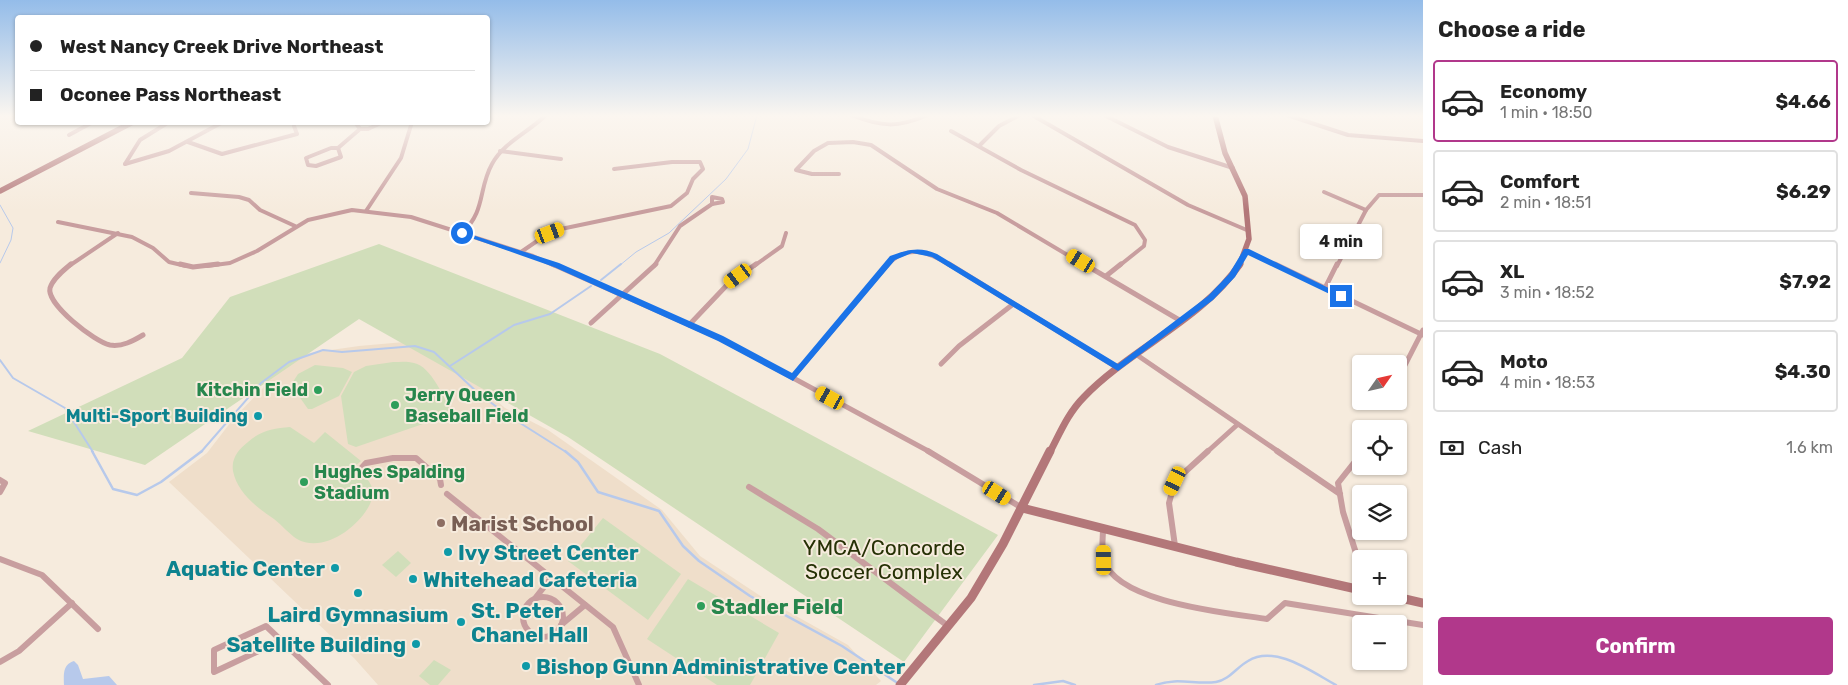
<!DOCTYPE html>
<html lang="en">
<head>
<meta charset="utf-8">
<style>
	:root { --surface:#fff; --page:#f6f6f6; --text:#222; --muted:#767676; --line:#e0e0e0; --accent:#b1388b }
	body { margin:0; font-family:Rubik,sans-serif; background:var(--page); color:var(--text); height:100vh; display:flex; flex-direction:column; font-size:19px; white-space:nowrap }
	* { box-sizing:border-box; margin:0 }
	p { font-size:16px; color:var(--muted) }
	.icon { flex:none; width:28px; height:28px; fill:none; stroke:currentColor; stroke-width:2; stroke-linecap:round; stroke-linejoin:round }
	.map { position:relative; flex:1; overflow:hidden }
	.drawer { display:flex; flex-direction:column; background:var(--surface); width:425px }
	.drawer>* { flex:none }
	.guide { position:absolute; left:15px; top:15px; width:475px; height:110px; border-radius:5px; box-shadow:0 1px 4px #0004; display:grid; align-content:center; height:110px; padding:0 15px; background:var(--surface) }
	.needle { width:32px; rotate:56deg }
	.fabs { position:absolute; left:1352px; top:355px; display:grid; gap:10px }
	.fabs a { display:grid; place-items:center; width:55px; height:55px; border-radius:5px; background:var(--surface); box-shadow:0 1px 4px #0004; font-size:25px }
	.end { position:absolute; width:22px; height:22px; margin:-11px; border:6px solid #1a73e8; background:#fff; box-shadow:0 0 0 2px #fff }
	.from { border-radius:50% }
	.bubble { position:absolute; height:35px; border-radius:5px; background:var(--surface); box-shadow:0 1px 4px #0004; font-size:16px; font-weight:700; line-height:35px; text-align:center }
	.car { position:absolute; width:15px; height:30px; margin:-15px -8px; border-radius:6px; box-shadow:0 0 4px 1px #0007; background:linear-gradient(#f5c518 24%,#345 0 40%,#f5c518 0 76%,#345 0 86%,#f5c518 0) }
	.guide b { display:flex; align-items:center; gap:18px; height:48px; font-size:19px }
	.guide b+b { border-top:1px solid var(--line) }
	.guide i { width:12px; height:12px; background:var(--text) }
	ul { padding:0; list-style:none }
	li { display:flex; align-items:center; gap:15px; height:82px; margin:0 10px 8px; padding:0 5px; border:2px solid var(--line); border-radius:5px }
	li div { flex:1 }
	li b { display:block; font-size:19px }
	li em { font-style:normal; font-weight:700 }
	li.on { border-color:var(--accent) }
	li>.icon { width:45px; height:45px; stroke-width:1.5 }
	h2 { padding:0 15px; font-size:22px; line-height:60px }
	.pay { display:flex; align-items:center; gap:12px; height:55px; padding:0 15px; font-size:19px }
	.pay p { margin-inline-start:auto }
	.button { display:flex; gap:10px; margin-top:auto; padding:10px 15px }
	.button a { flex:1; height:58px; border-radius:5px; background:var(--accent); color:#fff; font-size:20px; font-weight:700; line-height:58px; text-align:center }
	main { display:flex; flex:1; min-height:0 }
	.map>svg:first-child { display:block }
	.built { fill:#efdeca }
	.green { fill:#d1deba }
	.water { fill:#b7c9eb }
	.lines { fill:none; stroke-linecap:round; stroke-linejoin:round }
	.stream-far2 { stroke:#b7c9eb; stroke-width:1 }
	.stream-far1 { stroke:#b7c9eb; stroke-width:2 }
	.stream { stroke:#b7c9eb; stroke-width:2.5 }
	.street-far2 { stroke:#c89e9f; stroke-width:4 }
	.street-far1 { stroke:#c89e9f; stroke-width:5 }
	.street { stroke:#c89e9f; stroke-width:6 }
	.secondary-far2 { stroke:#b37779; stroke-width:5.5 }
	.secondary-far1 { stroke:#b37779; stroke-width:7 }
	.secondary { stroke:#b37779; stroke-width:9 }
	.route { fill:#1a73e8 }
	.leisure-dot { fill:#2e9e5b; stroke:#f6ebdd; stroke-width:2 }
	.culture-dot { fill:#0f9aa8; stroke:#f6ebdd; stroke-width:2 }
	.education-dot { fill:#8d6e63; stroke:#f6ebdd; stroke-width:2 }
	.labels { text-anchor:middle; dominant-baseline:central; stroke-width:4; stroke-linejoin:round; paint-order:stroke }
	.leisure-label { font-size:18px; font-weight:bold; fill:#27864d; stroke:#f6ebdd; text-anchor:start }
	.culture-label { font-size:18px; font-weight:bold; fill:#0d838f; stroke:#f6ebdd; text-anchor:end }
	.near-education-label { font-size:21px; font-weight:bold; fill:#785e54; stroke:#f6ebdd; text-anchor:start }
	.near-park-label { font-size:21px; fill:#263105; stroke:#f6ebdd }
	.near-culture-label { font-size:21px; font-weight:bold; fill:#0d838f; stroke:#f6ebdd; text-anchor:start }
	.near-leisure-label { font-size:21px; font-weight:bold; fill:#27864d; stroke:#f6ebdd; text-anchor:start }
</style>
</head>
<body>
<main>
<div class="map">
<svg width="1423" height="685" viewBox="0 0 1423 685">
	<rect width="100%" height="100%" fill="#f6ebdd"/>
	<path class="built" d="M427 340 505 408 548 430 662 510 700 556 762 597 848 645 881 681 876 685H378L354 658 169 482 207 453 234 418 263 388 270 372 303 354 359 346Z"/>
	<g class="green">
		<path d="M379 244 660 354 998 535 904 662 568 437 359 319 145 465 28 431 182 358 230 297Z"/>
		<path d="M393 362C400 362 407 361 414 363 431 366 445 399 452 414L356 447 348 444 341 396 354 372 366 366Z"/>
		<path d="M315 365 343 368 352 372 339 396 312 409H308L291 385 298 374Z"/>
		<path d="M290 427 314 443 325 432 361 461 353 468C367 477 378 486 370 504 359 527 323 554 297 539 289 534 282 525 274 519 257 508 237 492 233 471 231 458 239 449 248 442 260 431 274 428 290 427Z"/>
		<path d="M603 518 681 574 648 620 568 561Z"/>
		<path d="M398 551 411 563 396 577 382 565Z"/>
		<path d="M688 579 779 633 750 685H717L647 639Z"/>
		<path d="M434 660 451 670 438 685H430L419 676Z"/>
	</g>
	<path class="water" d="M74 661 78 665 83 679 109 676 117 685H64C64 675 62 665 74 661Z"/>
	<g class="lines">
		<g class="stream-far2">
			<path d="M0 205 13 228 11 240 0 263"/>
			<path d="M619 266 636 252 669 233 726 179 748 149 757 115"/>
		</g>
		<g class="stream-far1">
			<path d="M601 280 621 264"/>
			<path d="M0 360 13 378 65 408 93 452"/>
			<path d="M450 366 514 325 550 314 591 286"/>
			<path d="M201 452 261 383 289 362 323 350 342 352 415 346 434 352 478 393 509 416 566 452"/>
		</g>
		<g class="stream">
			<path d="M92 451 113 489 137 495 161 482 202 451"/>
			<path d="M565 451 578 462 598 492 659 511 683 546 699 561 750 596 842 646 899 684"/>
			<path d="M1034 685 1063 681 1075 685"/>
			<path d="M1156 685C1177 677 1196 685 1216 682 1229 680 1237 667 1248 661 1275 644 1312 672 1336 685"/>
		</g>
		<g class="street-far2">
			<path d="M851 115C882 127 897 128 928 115"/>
			<path d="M1032 115 1188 205 1249 231"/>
			<path d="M1104 115 1168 147 1233 168"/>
			<path d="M1287 115 1348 135 1423 141"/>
			<path d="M355 122 360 129H368L383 122"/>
			<path d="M951 131 1021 170 1135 225 1145 240 1144 246 1119 266"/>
			<path d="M69 135 93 122"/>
			<path d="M188 142 222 154 297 134 294 126"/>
			<path d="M979 146 999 126 1020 115"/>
			<path d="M331 148H338L341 157 316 166 308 165 306 158Z"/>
			<path d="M338 148 360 129"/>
			<path d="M500 151 561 159"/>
			<path d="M125 164 169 151 223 122"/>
			<path d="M125 164 140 140 169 122"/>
			<path d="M839 174H812L796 170 814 151 828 143 853 142 871 145 937 189 997 213 1086 266"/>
			<path d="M1324 192 1366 210"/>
			<path d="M191 193 239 197 249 200 260 210 295 226"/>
			<path d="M712 197 722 199 723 202 712 204Z"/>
			<path d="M366 211 401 158 412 122"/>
			<path d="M58 222 132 237 153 248 169 262 186 266"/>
			<path d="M462 233C486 211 478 189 492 164 504 142 529 132 546 115"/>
			<path d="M1247 251 1277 266"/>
			<path d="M521 252 540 239 561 229 671 206 687 193 693 179 703 169 700 162H672L614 169"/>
			<path d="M69 266 118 233"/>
			<path d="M207 266 230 263 257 251 308 220 352 210 411 217 533 256 555 266"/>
			<path d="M654 266 680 226 712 204"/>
			<path d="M754 266 782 246 786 233"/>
			<path d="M887 266C906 243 929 252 951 266"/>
			<path d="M1337 266 1366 210 1379 195H1423"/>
		</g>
		<g class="street-far1">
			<path d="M71 264C64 270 53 278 50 288 46 304 95 342 110 345 122 347 133 341 143 335"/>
			<path d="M180 264 193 267 218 264"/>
			<path d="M552 264 721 339 930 452"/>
			<path d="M949 264 1118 368"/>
			<path d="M1084 264 1181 321"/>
			<path d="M1275 264 1423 335"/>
			<path d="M1106 276 1121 264"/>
			<path d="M1325 288 1337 264"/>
			<path d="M591 323 656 264"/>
			<path d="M689 325 727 285 756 264"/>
			<path d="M1137 355 1279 452"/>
			<path d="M941 364 959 346 1012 305"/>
			<path d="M1403 369 1423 330"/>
			<path d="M793 377 888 264"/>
			<path d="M1207 452 1237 425"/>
		</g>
		<g class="street">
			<path d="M928 451 1022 508"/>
			<path d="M1277 451 1340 494"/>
			<path d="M1361 454 1338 483 1343 512 1361 569"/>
			<path d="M355 475 366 463 393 458H416L440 479 441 485"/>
			<path d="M0 480 5 483 0 492"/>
			<path d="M749 487 818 529 948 626"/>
			<path d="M447 494 613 627 639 685"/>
			<path d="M1103 529C1103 538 1101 551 1104 560 1116 603 1229 613 1267 619L1285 603 1423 625"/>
			<path d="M1175 546 1169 503 1175 481 1208 451"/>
			<path d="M0 559 42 575 98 629"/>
			<circle cx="543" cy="617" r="20"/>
			<path d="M533 601 551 578"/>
			<path d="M561 625 585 605"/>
			<path d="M280 641 214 672V650L266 626 328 685"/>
			<path d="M0 662 19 651 72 603"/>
		</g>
		<g class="secondary-far2">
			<path d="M1215 115 1225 153 1245 196 1249 239 1239 266"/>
			<path d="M0 191 133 122"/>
		</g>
		<path class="secondary-far1" d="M1050 452C1060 433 1068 413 1084 397 1129 350 1203 319 1240 264"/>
		<g class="secondary">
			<path d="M1022 508 1236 562 1361 590"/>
			<path d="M1392 596 1423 603"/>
			<path d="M900 685 971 598 1003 544 1050 451"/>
		</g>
	</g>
	<linearGradient id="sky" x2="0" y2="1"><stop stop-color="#94bce9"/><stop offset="0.55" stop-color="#fbf6f0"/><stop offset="1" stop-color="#fbf6f0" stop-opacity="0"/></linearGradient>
	<rect width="1423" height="211" fill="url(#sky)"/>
	<path class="route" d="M460 231 559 263 723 336 792 373 890 256C907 250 919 246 937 254L1118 364 1208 296 1229 274 1244 249H1249L1345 296 1338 298 1248 255 1235 277 1213 300 1118 371 932 257 912 253 895 260 793 381 718 341 554 267 460 234Z"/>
	<g class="leisure-dot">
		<circle cx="318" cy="390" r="5"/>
		<circle cx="395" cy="405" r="5"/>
		<circle cx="304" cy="482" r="5"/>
		<circle cx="701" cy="606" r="5"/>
	</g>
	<g class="culture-dot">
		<circle cx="258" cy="416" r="5"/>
		<circle cx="448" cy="552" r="5"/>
		<circle cx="335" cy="568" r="5"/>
		<circle cx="413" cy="579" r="5"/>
		<circle cx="358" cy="593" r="5"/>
		<circle cx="461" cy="622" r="5"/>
		<circle cx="416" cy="644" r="5"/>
		<circle cx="526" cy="666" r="5"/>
	</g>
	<circle class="education-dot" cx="441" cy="523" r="5"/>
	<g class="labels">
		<g class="leisure-label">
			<text x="308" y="390" text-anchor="end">Kitchin Field</text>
			<text x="405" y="395">Jerry Queen<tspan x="405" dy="21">Baseball Field</tspan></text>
			<text x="314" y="472">Hughes Spalding<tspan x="314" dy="21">Stadium</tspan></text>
		</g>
		<g class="culture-label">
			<text x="248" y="416">Multi-Sport Building</text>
		</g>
		<g class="near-education-label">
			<text x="451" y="523">Marist School</text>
		</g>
		<g class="near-park-label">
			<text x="884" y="547">YMCA/Concorde<tspan x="884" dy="24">Soccer Complex</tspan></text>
		</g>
		<g class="near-culture-label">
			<text x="458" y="552">Ivy Street Center</text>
			<text x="325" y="568" text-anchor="end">Aquatic Center</text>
			<text x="423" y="579">Whitehead Cafeteria</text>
			<text x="471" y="610">St. Peter<tspan x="471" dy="24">Chanel Hall</tspan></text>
			<text x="358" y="614" text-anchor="middle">Laird Gymnasium</text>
			<text x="406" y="644" text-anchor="end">Satellite Building</text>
			<text x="536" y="666">Bishop Gunn Administrative Center</text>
		</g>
		<g class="near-leisure-label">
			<text x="711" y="606">Stadler Field</text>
		</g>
	</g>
</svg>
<div class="fabs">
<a><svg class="needle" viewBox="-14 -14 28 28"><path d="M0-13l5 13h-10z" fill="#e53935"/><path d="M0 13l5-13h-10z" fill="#767676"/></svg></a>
<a><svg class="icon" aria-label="locate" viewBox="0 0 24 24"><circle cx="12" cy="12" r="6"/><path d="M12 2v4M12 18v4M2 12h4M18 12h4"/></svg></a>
<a><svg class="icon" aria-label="layers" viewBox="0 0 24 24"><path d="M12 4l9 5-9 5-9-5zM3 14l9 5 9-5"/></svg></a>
<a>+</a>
<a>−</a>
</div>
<i class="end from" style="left:462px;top:233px"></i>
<i class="end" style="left:1341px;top:296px"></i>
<div class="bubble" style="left:1300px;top:224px;width:82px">4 min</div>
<i class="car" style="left:550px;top:233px;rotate:69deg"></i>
<i class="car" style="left:1081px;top:261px;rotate:301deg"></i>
<i class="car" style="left:738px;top:276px;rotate:234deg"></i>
<i class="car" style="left:830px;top:398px;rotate:299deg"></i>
<i class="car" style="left:1175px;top:481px;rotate:205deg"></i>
<i class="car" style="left:997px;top:493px;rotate:122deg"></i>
<i class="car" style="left:1104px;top:560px;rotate:359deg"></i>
<div class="guide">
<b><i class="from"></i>West Nancy Creek Drive Northeast</b>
<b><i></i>Oconee Pass Northeast</b>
</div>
</div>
<section class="drawer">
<h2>Choose a ride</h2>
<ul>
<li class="on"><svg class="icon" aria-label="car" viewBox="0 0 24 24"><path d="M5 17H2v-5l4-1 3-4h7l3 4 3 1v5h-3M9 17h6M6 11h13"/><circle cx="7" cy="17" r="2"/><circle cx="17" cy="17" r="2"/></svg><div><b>Economy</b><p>1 min · 18:50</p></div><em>$4.66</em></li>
<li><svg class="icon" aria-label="car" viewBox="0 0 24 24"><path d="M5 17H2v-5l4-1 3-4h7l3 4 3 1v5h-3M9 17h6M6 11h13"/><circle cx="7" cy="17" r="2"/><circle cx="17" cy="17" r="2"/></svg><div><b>Comfort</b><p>2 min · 18:51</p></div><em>$6.29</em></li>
<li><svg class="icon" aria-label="car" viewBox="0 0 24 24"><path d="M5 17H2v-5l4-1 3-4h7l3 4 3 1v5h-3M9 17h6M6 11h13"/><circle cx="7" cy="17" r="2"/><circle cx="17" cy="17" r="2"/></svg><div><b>XL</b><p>3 min · 18:52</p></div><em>$7.92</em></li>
<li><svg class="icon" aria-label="car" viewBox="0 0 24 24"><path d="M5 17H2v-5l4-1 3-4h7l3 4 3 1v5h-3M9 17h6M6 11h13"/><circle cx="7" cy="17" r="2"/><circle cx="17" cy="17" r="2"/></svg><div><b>Moto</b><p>4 min · 18:53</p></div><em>$4.30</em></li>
</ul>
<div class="pay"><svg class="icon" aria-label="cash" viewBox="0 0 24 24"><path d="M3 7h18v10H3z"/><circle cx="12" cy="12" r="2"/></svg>Cash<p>1.6 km</p></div>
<div class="button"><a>Confirm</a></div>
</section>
</main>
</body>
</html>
